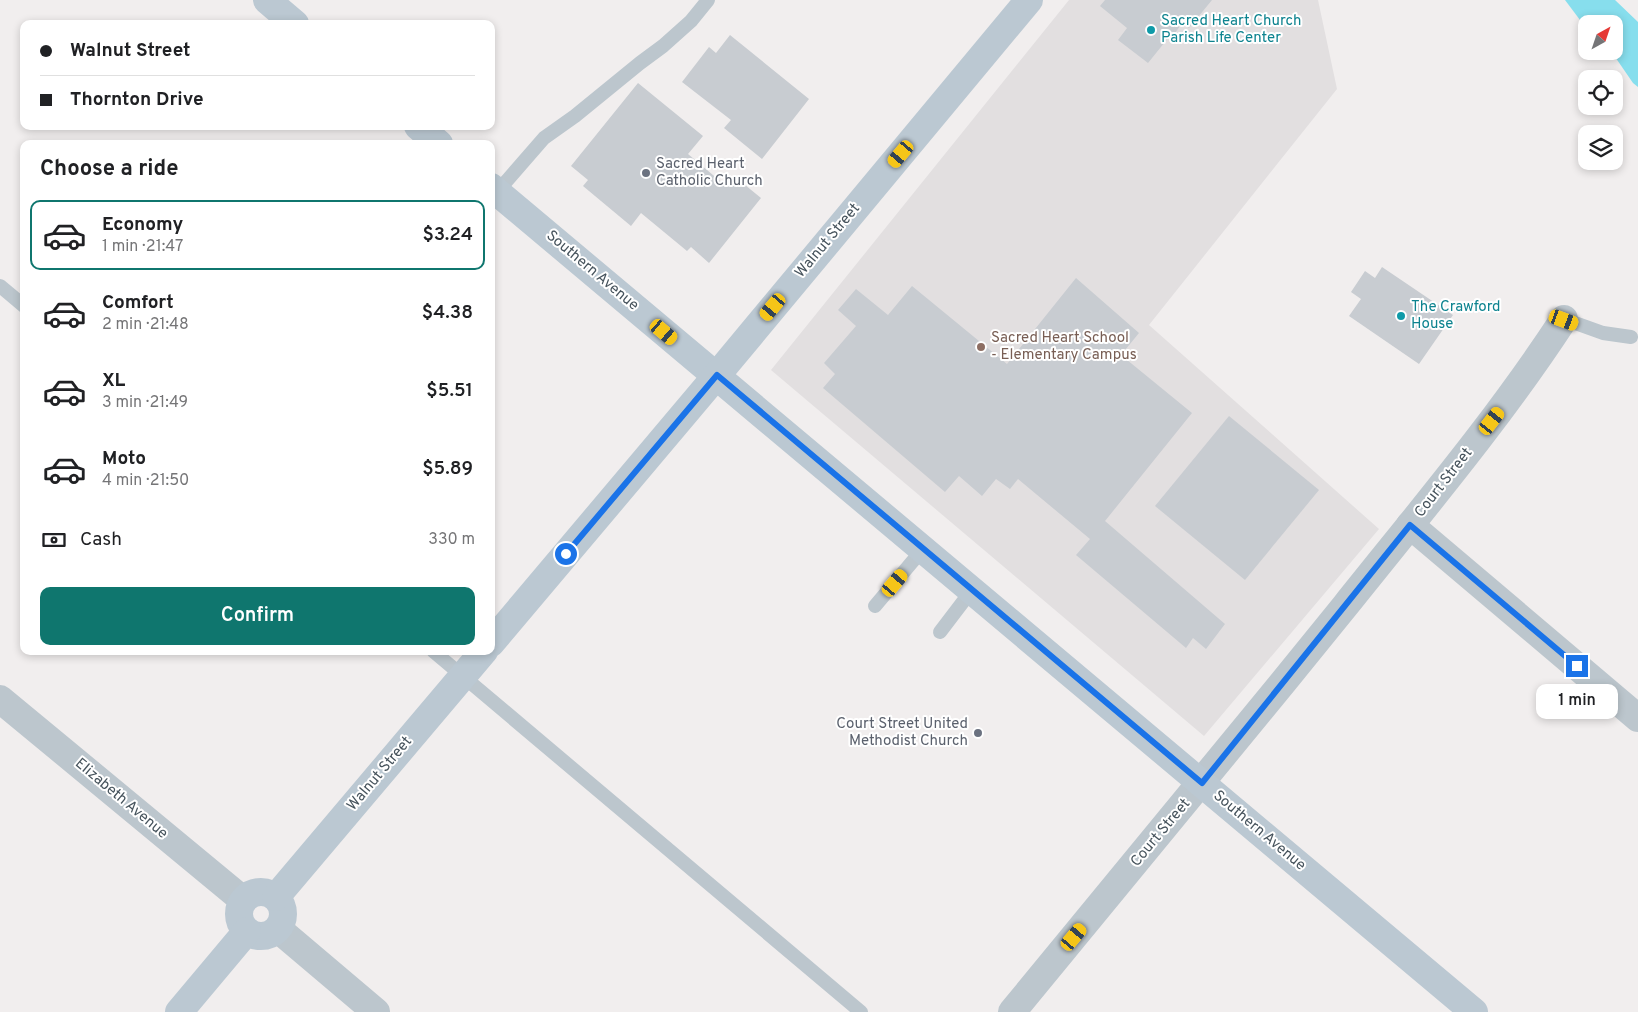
<!DOCTYPE html>
<html lang="en">
<head>
<meta charset="utf-8">
<style>
	:root { --surface:#fff; --page:#f2f2f2; --text:#202124; --muted:#757577; --line:#e0e0e0; --accent:#0f766e }
	body { margin:0; font-family:Overpass,sans-serif; background:var(--page); color:var(--text); height:100vh; display:flex; flex-direction:column; font-size:19px; white-space:nowrap }
	* { box-sizing:border-box; margin:0 }
	p { font-size:16px; color:var(--muted) }
	.icon { flex:none; width:28px; height:28px; fill:none; stroke:currentColor; stroke-width:2; stroke-linecap:round; stroke-linejoin:round }
	.map { position:relative; flex:1; overflow:hidden }
	.panel { position:absolute; left:20px; top:140px; width:475px; height:515px; display:flex; flex-direction:column; background:var(--surface); border-radius:10px; box-shadow:0 2px 8px #0003 }
	.panel>* { flex:none }
	.guide { position:absolute; left:20px; top:20px; width:475px; height:110px; border-radius:10px; box-shadow:0 2px 8px #0003; display:grid; align-content:center; height:110px; padding:0 20px; background:var(--surface) }
	.needle { width:32px; rotate:40deg }
	.controls { position:absolute; left:1578px; top:15px; display:grid; gap:10px }
	.controls a { display:grid; place-items:center; width:45px; height:45px; border-radius:10px; background:var(--surface); box-shadow:0 2px 8px #0003; font-size:25px }
	.end { position:absolute; width:22px; height:22px; margin:-11px; border:6px solid #1a73e8; background:#fff; box-shadow:0 0 0 2px #fff }
	.from { border-radius:50% }
	.bubble { position:absolute; height:35px; border-radius:10px; background:var(--surface); box-shadow:0 2px 8px #0003; font-size:16px; font-weight:600; line-height:35px; text-align:center }
	.car { position:absolute; width:15px; height:30px; margin:-15px -8px; border-radius:6px; box-shadow:0 0 4px 1px #0007; background:linear-gradient(#f5c518 24%,#345 0 40%,#f5c518 0 76%,#345 0 86%,#f5c518 0) }
	.guide b { display:flex; align-items:center; gap:18px; height:48px; font-size:19px }
	.guide b+b { border-top:1px solid var(--line) }
	.guide i { width:12px; height:12px; background:var(--text) }
	ul { padding:0; list-style:none }
	li { display:flex; align-items:center; gap:15px; height:70px; margin:0 10px 8px; padding:0 10px; border:2px solid transparent; border-radius:10px }
	li div { flex:1 }
	li b { display:block; font-size:19px }
	li em { font-style:normal; font-weight:600 }
	li.current { border-color:var(--accent) }
	li>.icon { width:45px; height:45px; stroke-width:1.5 }
	h2 { padding:0 20px; font-size:22px; line-height:60px }
	.pay { display:flex; align-items:center; gap:12px; height:55px; padding:0 20px; font-size:19px }
	.pay p { margin-inline-start:auto }
	.cta { display:flex; gap:10px; margin-top:auto; padding:10px 20px }
	.cta a { flex:1; height:58px; border-radius:10px; background:var(--accent); color:#fff; font-size:20px; font-weight:600; line-height:58px; text-align:center }
	.map>svg:first-child { display:block }
	.education { fill:#e2dfe0 }
	.water { fill:#87deed }
	.building { fill:#c8ccd1 }
	.lines { fill:none; stroke-linecap:round; stroke-linejoin:round }
	.lane { stroke:#bcc6cd; stroke-width:14 }
	.street { stroke:#bcc6cd; stroke-width:28 }
	.secondary { stroke:#bbc8d2; stroke-width:28 }
	.route { stroke:#1a73e8; stroke-width:6 }
	.culture-dot { fill:#0f9aa8; stroke:#fff; stroke-width:2 }
	.worship-dot { fill:#6b7280; stroke:#fff; stroke-width:2 }
	.education-dot { fill:#8d6e63; stroke:#fff; stroke-width:2 }
	.labels { text-anchor:middle; dominant-baseline:central; stroke-width:4; stroke-linejoin:round; paint-order:stroke }
	.culture-label { font-size:15px; fill:#0d838f; stroke:#fff; text-anchor:start }
	.worship-label { font-size:15px; fill:#5b616d; stroke:#fff; text-anchor:start }
	.street-label { font-size:15px; fill:#46535c; stroke:#fff }
	.education-label { font-size:15px; fill:#785e54; stroke:#fff; text-anchor:start }
</style>
</head>
<body>
<div class="map">
<svg width="1638" height="1012" viewBox="0 0 1638 1012">
	<rect width="100%" height="100%" fill="#f1eeee"/>
	<path class="education" d="M1069 0H1318L1337 89 1149 325 1379 529 1204 736 771 370Z"/>
	<path class="water" d="M1565 0H1615L1638 22V87L1633 83 1611 51H1614V24H1586V28Z"/>
	<g class="building">
		<path d="M1105 0H1212L1189 28 1183 22 1175 33 1173 32 1148 63 1118 40 1127 28 1100 6Z"/>
		<path d="M730 35 809 99 762 159 724 128 731 120 682 82 709 47 716 53Z"/>
		<path d="M638 83 703 136 688 154 726 186 734 176 761 198 709 263 691 247 687 251 641 213 631 226 583 186 588 180 571 166Z"/>
		<path d="M1382 267 1453 315 1419 364 1349 316 1361 299 1351 292 1365 271 1375 278Z"/>
		<path d="M1076 278 1139 333 1121 355 1192 413 1105 521 1225 624 1206 649 1193 638 1186 648 1076 555 1090 539 1018 479 1010 489 996 479 982 496 959 476 945 492 823 388 835 374 824 363 856 326 838 310 856 289 888 315 912 286 1007 364Z"/>
		<path d="M1229 416 1319 490 1245 580 1155 506Z"/>
	</g>
	<g class="lines">
		<g class="lane">
			<path d="M497 192 544 138 575 116 640 63 663 46 691 21 708 0"/>
			<path d="M0 286 24 306"/>
			<path d="M1564 319 1603 333 1631 337"/>
			<path d="M875 606 923 549"/>
			<path d="M940 632 972 590"/>
			<path d="M433 651 861 1012"/>
		</g>
		<g class="street">
			<path d="M1410 525 1638 718"/>
			<path d="M0 699 243 900"/>
			<path d="M278 929 376 1012"/>
			<path d="M1012 1012C1124 877 1235 742 1345 606 1420 512 1498 420 1564 319"/>
		</g>
		<g class="secondary">
			<path d="M267 0 295 24"/>
			<path d="M418 126 439 144"/>
			<path d="M491 187 1474 1012"/>
			<path d="M491 643 717 375 1029 0"/>
			<circle cx="261" cy="914" r="22"/>
			<path d="M276 897 484 651"/>
			<path d="M179 1012 247 931"/>
		</g>
	</g>
	<g class="lines">
		<path class="route" d="M566 554 717 375 1202 783 1410 525 1577 666"/>
	</g>
	<g class="culture-dot">
		<circle cx="1151" cy="30" r="5"/>
		<circle cx="1401" cy="316" r="5"/>
	</g>
	<g class="worship-dot">
		<circle cx="646" cy="173" r="5"/>
		<circle cx="978" cy="733" r="5"/>
	</g>
	<circle class="education-dot" cx="981" cy="347" r="5"/>
	<g class="labels">
		<g class="culture-label">
			<text x="1161" y="21">Sacred Heart Church<tspan x="1161" dy="17">Parish Life Center</tspan></text>
			<text x="1411" y="307">The Crawford<tspan x="1411" dy="17">House</tspan></text>
		</g>
		<g class="worship-label">
			<text x="656" y="164">Sacred Heart<tspan x="656" dy="17">Catholic Church</tspan></text>
			<text x="968" y="724" text-anchor="end">Court Street United<tspan x="968" dy="17">Methodist Church</tspan></text>
		</g>
		<g class="street-label">
			<text transform="translate(828 241) rotate(-50)">Walnut Street</text>
			<text transform="translate(592 271) rotate(40)">Southern Avenue</text>
			<text transform="translate(1444 483) rotate(-52)">Court Street</text>
			<text transform="translate(380 774) rotate(-50)">Walnut Street</text>
			<text transform="translate(121 799) rotate(40)">Elizabeth Avenue</text>
			<text transform="translate(1259 831) rotate(40)">Southern Avenue</text>
			<text transform="translate(1161 833) rotate(-50)">Court Street</text>
		</g>
		<g class="education-label">
			<text x="991" y="338">Sacred Heart School<tspan x="991" dy="17">- Elementary Campus</tspan></text>
		</g>
	</g>
</svg>
<div class="controls">
<a><svg class="needle" viewBox="-14 -14 28 28"><path d="M0-13l5 13h-10z" fill="#e53935"/><path d="M0 13l5-13h-10z" fill="#757577"/></svg></a>
<a><svg class="icon" aria-label="locate" viewBox="0 0 24 24"><circle cx="12" cy="12" r="6"/><path d="M12 2v4M12 18v4M2 12h4M18 12h4"/></svg></a>
<a><svg class="icon" aria-label="layers" viewBox="0 0 24 24"><path d="M12 4l9 5-9 5-9-5zM3 14l9 5 9-5"/></svg></a>
</div>
<i class="end from" style="left:566px;top:554px"></i>
<i class="end" style="left:1577px;top:666px"></i>
<div class="bubble" style="left:1536px;top:684px;width:82px">1 min</div>
<i class="car" style="left:901px;top:154px;rotate:220deg"></i>
<i class="car" style="left:773px;top:307px;rotate:220deg"></i>
<i class="car" style="left:1564px;top:320px;rotate:110deg"></i>
<i class="car" style="left:664px;top:332px;rotate:130deg"></i>
<i class="car" style="left:1492px;top:421px;rotate:38deg"></i>
<i class="car" style="left:895px;top:583px;rotate:40deg"></i>
<i class="car" style="left:1074px;top:937px;rotate:40deg"></i>
<div class="guide">
<b><i class="from"></i>Walnut Street</b>
<b><i></i>Thornton Drive</b>
</div>
<section class="panel">
<h2>Choose a ride</h2>
<ul>
<li class="current"><svg class="icon" aria-label="car" viewBox="0 0 24 24"><path d="M5 17H2v-5l4-1 3-4h7l3 4 3 1v5h-3M9 17h6M6 11h13"/><circle cx="7" cy="17" r="2"/><circle cx="17" cy="17" r="2"/></svg><div><b>Economy</b><p>1 min · 21:47</p></div><em>$3.24</em></li>
<li><svg class="icon" aria-label="car" viewBox="0 0 24 24"><path d="M5 17H2v-5l4-1 3-4h7l3 4 3 1v5h-3M9 17h6M6 11h13"/><circle cx="7" cy="17" r="2"/><circle cx="17" cy="17" r="2"/></svg><div><b>Comfort</b><p>2 min · 21:48</p></div><em>$4.38</em></li>
<li><svg class="icon" aria-label="car" viewBox="0 0 24 24"><path d="M5 17H2v-5l4-1 3-4h7l3 4 3 1v5h-3M9 17h6M6 11h13"/><circle cx="7" cy="17" r="2"/><circle cx="17" cy="17" r="2"/></svg><div><b>XL</b><p>3 min · 21:49</p></div><em>$5.51</em></li>
<li><svg class="icon" aria-label="car" viewBox="0 0 24 24"><path d="M5 17H2v-5l4-1 3-4h7l3 4 3 1v5h-3M9 17h6M6 11h13"/><circle cx="7" cy="17" r="2"/><circle cx="17" cy="17" r="2"/></svg><div><b>Moto</b><p>4 min · 21:50</p></div><em>$5.89</em></li>
</ul>
<div class="pay"><svg class="icon" aria-label="cash" viewBox="0 0 24 24"><path d="M3 7h18v10H3z"/><circle cx="12" cy="12" r="2"/></svg>Cash<p>330 m</p></div>
<div class="cta"><a>Confirm</a></div>
</section>
</div>
</body>
</html>
